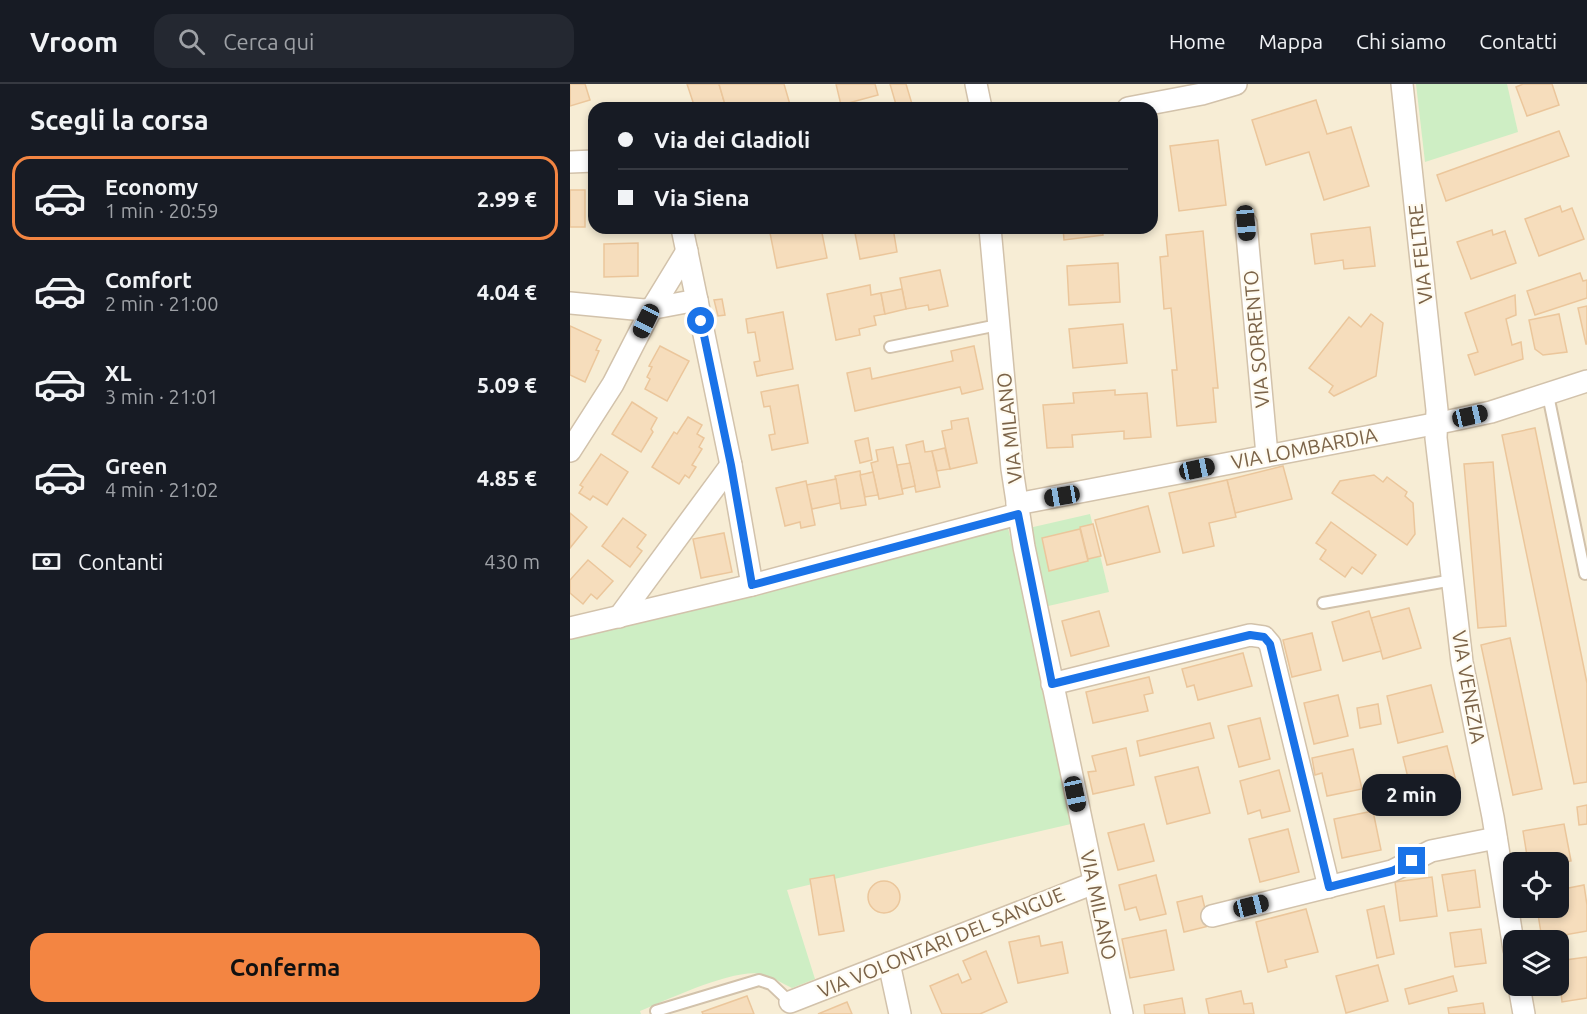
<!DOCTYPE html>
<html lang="it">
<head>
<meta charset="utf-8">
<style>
	:root { --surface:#171b24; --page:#242831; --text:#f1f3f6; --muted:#9ea1a6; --line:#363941; --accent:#f38542 }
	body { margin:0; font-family:Ubuntu,sans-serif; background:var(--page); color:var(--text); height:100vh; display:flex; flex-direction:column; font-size:22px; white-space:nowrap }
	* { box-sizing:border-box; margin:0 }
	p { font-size:20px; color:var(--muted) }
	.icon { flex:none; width:33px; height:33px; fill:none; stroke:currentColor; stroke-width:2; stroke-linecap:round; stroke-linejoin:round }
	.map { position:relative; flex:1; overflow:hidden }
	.panel { display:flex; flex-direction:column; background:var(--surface); width:570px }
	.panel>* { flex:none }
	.guide { position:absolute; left:18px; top:18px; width:570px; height:132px; border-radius:18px; box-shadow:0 3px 9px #0003; display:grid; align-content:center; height:132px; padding:0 30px; background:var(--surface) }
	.tools { position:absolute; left:933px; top:768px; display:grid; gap:12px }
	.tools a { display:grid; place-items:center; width:66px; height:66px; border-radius:12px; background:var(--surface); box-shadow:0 3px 9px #0003; font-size:30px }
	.end { position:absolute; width:27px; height:27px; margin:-14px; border:8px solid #1a73e8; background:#fff; box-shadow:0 0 0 3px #fff }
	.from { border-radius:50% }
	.bubble { position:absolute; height:42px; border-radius:18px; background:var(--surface); box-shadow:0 3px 9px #0003; font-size:20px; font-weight:700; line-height:42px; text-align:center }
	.car { position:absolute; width:18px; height:36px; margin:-18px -9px; border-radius:8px; box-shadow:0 0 4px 2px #0007; background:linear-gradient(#222 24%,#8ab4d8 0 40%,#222 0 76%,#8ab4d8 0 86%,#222 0) }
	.guide b { display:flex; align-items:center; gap:21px; height:57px; font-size:22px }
	.guide b+b { border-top:2px solid var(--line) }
	.guide i { width:15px; height:15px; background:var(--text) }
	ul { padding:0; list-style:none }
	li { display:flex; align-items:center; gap:18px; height:84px; margin:0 12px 9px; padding:0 18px; border:3px solid transparent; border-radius:18px }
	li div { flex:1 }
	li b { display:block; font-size:22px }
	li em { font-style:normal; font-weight:700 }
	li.selected { border-color:var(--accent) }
	li>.icon { width:54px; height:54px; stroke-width:1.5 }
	h2 { padding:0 30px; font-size:27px; line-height:72px }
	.pay { display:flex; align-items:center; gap:15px; height:66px; padding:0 30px; font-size:22px }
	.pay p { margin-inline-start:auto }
	.button { display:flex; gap:12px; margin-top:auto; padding:12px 30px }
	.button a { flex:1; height:69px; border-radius:18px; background:var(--accent); color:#111; font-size:24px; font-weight:700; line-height:69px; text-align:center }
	header { display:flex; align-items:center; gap:36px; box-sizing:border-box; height:84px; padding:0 30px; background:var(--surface); border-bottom:2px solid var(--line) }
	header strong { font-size:28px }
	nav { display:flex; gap:33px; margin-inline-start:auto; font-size:21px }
	.search { width:420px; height:54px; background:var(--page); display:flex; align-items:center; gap:15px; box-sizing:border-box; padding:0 21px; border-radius:18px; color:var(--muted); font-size:22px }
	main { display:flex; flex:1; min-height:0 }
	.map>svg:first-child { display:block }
	.residential { fill:#f7edd5; fill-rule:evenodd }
	.green { fill:#ceeec4 }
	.building { fill:#f6ddbc; stroke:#ebc69b; stroke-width:1.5 }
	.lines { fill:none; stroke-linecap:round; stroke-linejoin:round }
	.lane-casing { stroke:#d2c2ab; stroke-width:14 }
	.street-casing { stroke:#d2c2ab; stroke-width:24 }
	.lane { stroke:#fff; stroke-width:10 }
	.street { stroke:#fff; stroke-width:21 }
	.route { stroke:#1a73e8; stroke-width:8 }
	.labels { text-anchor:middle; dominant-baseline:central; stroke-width:4.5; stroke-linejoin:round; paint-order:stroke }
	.street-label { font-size:20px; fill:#7b6348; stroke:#fffbf0 }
</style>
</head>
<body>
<header>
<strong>Vroom</strong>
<div class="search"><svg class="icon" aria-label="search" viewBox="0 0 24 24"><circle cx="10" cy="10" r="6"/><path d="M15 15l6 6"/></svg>Cerca qui</div>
<nav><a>Home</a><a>Mappa</a><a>Chi siamo</a><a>Contatti</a></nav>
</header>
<main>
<section class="panel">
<h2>Scegli la corsa</h2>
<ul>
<li class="selected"><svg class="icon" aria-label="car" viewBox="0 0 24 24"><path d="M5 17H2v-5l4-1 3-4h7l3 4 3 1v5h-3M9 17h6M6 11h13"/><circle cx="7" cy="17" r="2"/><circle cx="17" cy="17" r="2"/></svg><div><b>Economy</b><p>1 min · 20:59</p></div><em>2.99 €</em></li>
<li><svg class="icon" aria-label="car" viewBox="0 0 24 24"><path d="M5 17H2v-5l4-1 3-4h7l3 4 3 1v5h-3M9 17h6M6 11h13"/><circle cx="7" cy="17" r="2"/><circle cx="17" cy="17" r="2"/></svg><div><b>Comfort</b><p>2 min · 21:00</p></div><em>4.04 €</em></li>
<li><svg class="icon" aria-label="car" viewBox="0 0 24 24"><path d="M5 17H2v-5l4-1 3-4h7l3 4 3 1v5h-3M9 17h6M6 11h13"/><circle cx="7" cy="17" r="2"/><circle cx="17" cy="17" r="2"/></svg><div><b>XL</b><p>3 min · 21:01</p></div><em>5.09 €</em></li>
<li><svg class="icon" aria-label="car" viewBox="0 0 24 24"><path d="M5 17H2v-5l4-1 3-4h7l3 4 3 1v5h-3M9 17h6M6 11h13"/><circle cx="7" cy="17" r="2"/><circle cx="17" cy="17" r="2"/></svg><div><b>Green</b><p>4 min · 21:02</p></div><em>4.85 €</em></li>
</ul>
<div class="pay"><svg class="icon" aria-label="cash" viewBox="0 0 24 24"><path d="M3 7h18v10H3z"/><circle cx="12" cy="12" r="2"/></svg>Contanti<p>430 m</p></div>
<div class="button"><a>Conferma</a></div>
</section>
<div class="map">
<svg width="1017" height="930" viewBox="0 0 1017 930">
	<rect width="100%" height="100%" fill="#fef9e7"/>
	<path class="residential" d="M0 0H1017V930H0ZM24 24H582V144H24ZM944 778H988V824H944ZM944 856H988V902H944Z"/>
	<g class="green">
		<path d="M846 0H937L948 48 855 78Z"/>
		<path d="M520 430 539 508 474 523 459 444Z"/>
		<path d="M438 444 449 489 501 740 217 806 245 895 222 904C212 899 202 893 192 890 164 884 97 916 70 927L71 930H0V554L186 510Z"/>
	</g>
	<g class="building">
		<path d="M0 0H15L20 16 0 22Z"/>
		<path d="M117 0H149L156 24H125Z"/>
		<path d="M149 0H214L221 24H156Z"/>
		<path d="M266 0H305L308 11 271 21Z"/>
		<path d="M320 0H336L342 20 327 24Z"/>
		<path d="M953 0H982L989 21 957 32 946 3Z"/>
		<path d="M746 16 757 50 781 43 799 102 754 116 739 68 696 81 682 36Z"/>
		<path d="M989 47 999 72 876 117 867 91Z"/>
		<path d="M648 56 656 121 609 127 600 62Z"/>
		<rect x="0" y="106" width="15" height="37"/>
		<path d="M990 122 992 128 1002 124 1014 155 969 172 955 135Z"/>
		<path d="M800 143 805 182 774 185 773 176 745 180 741 150Z"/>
		<path d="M199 144H251L257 174 207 184Z"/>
		<path d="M284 144H323L327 168 290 175Z"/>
		<path d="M493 144H532L533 151 494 156Z"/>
		<path d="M922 146 923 151 935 147 946 179 901 195 887 158Z"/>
		<path d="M633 147 648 304H643L646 338 607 342 602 286H607L601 224 594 225 590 173 598 172 596 151Z"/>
		<path d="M68 159V192L34 193V160Z"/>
		<path d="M548 179 550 218 499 221 497 182Z"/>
		<path d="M370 186 378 222 359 226 358 221 336 225 330 194Z"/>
		<path d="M1010 189 1013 197 1017 196V214L965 231 957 207Z"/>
		<path d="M300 201 301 211 311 209 315 230 304 232 306 241 289 245 290 251 266 256 257 210Z"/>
		<path d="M332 205 336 225 315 230 311 209Z"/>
		<path d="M945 211 946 231 936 235 942 261 951 258 953 275 905 291 898 271 908 268 895 229Z"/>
		<path d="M152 215 155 231 148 232 144 216Z"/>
		<path d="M1017 222V260H1016L1008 224Z"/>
		<path d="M213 228 223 285 187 292 184 278 190 277 185 248 178 249 176 235Z"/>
		<path d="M801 230 813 239 806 292 764 312 759 308 763 302 739 284 779 233 791 243Z"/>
		<path d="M989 230 997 268 973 271 965 265 959 236Z"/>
		<path d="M553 240 557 279 503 284 499 245Z"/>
		<path d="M0 242 31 256 26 266 29 267 15 298 0 291Z"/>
		<path d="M90 262 119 277 97 317 75 305 80 295 77 293 82 283 79 282Z"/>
		<path d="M404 262 413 305 392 310 390 303 285 327 277 289 300 284 302 295 383 277 381 267Z"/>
		<path d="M228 301 238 359 202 366 199 351 205 350 200 322 194 323 191 308Z"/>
		<path d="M545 306V311L577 309 581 353 554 355V347L502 351 503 363 477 364 473 321 504 319 503 309Z"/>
		<path d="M62 318 87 334 81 345 83 348 71 368 42 350Z"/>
		<path d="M118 333 132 341 127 350 134 354 129 363 132 365 122 381 126 383 119 394 115 391 109 400 82 383 104 348 107 350Z"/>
		<path d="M398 334 407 379 380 385 372 347 382 345 381 337Z"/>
		<path d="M965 344 1017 599V698L1004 700 932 351Z"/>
		<path d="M298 354 302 376 290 379 285 357Z"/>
		<path d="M353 357 355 368 362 367 370 403 346 408 336 361Z"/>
		<path d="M323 363 333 410 309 415 301 379 308 377 306 366Z"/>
		<path d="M375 364 380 385 367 387 362 367Z"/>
		<path d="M31 370 58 388 37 421 23 412 20 416 9 409 13 403 10 401Z"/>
		<path d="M923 378 936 542 908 544 894 380Z"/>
		<path d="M340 379 345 402 332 405 327 381Z"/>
		<path d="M713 382 722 415 665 429 657 396Z"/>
		<path d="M290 387 296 421 271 425 265 392Z"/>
		<path d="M303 388 308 411 295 413 290 391Z"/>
		<path d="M804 391 813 398 817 393 837 408 835 412 843 419 845 450 837 461 762 409 770 397Z"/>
		<path d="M266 395 270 419 242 425 236 401Z"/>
		<path d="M657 396 666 433 639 439 644 462 613 469 599 409Z"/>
		<path d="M236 397 245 441 231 444 230 438 215 442 206 404Z"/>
		<path d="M578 422 590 468 537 481 525 436Z"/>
		<path d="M0 429 17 443 0 464Z"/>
		<path d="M53 434 76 451 67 463 72 467 60 483 32 462Z"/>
		<path d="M761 438 806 471 792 490 782 483 775 493 750 475 756 466 746 459Z"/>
		<path d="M523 440 531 472 518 475 510 443Z"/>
		<path d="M510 445 518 477 479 487 472 454Z"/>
		<path d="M154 449 162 488 131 494 123 455Z"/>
		<path d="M18 476 43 497 27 515 21 510 13 520 0 509V496Z"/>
		<path d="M839 524 851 564 813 575 801 534Z"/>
		<path d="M529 527 539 562 501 572 492 537Z"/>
		<path d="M799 527 811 567 773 577 762 538Z"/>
		<path d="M742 549 751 586 722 593 713 556Z"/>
		<path d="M940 554 972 705 943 711 911 561Z"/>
		<path d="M673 569 682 602 628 616 624 601 617 603 612 585Z"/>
		<path d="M579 593 583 609 574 611 578 627 523 639 516 608Z"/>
		<path d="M861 601 873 648 828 659 817 612Z"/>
		<path d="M768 611 778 652 744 660 734 619Z"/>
		<path d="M808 620 811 640 790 644 787 624Z"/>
		<path d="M690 634 700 675 669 683 658 642Z"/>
		<path d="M640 639 644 654 570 672 567 657Z"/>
		<path d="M877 662 889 709 844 719 833 673Z"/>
		<path d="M556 664 564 701 523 710 518 688 526 687 522 672Z"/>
		<path d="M783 665 792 705 757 712 752 689 745 691 742 674Z"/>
		<path d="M628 683 640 729 597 740 585 693Z"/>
		<path d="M709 686 720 727 692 734 690 726 678 730 670 697Z"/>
		<path d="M1017 721V740L1009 741 1007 723Z"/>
		<path d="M803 727 811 766 772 774 764 735Z"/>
		<path d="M574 740 584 777 548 786 538 749Z"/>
		<path d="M994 740 1001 777 988 779 958 778 953 747Z"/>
		<path d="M718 745 729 788 690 798 679 755Z"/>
		<path d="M905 786 910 823 878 827 872 791Z"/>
		<path d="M264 791 274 847 249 851 240 795Z"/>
		<path d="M586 791 596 830 570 836 566 823 555 826 549 801Z"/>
		<path d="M862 793 867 832 830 837 825 798Z"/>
		<circle cx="314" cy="813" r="16"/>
		<path d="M1014 801 1017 821V847L972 855 967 824H988V806Z"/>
		<path d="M632 812 639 842 614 848 607 818Z"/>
		<path d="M814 822 824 870 807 874 797 826Z"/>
		<path d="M736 825 748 868 715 876 717 883 698 888 686 838Z"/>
		<path d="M911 845 916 879 885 883 880 849Z"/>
		<path d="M596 846 604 886 560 894 552 855Z"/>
		<path d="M469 852 471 862 492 858 498 889 448 899 439 858Z"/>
		<path d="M416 867 437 918 410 930H372L360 902 388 890 392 899 401 895 393 877Z"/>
		<path d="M1017 873V914L992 918 988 877Z"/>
		<path d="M808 881 818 917 776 929 766 892Z"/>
		<path d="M883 892 887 907 839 920 835 905Z"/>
		<path d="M671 907 674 920 682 919 684 930H639L636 915Z"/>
		<path d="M177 912 184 930H133L132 928Z"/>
		<path d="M612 914 615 930H575L574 921Z"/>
		<path d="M277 918 282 930H248Z"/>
		<path d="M913 919 915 930H879L878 924Z"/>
	</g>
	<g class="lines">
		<g class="lane-casing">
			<g id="lane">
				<path d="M320 263 428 241"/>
				<path d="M978 311 1015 490"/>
				<path d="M753 519 883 496"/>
				<path d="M86 927 189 896 201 900 220 918"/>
			</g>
		</g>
		<g class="street-casing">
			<g id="street">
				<path d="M406 0 411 24"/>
				<path d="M832 0 867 326 866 354 892 578 923 733 944 865"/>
				<path d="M558 24 632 10 666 0"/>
				<path d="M0 78 24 77"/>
				<path d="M676 139 697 371"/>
				<path d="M112 144 161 381 182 501"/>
				<path d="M420 144 442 385 454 463 552 930"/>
				<path d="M0 219 74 226 127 216"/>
				<path d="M0 367 43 300 81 226 117 167"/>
				<path d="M447 420 879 337 921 328 1017 297"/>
				<path d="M49 533 161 381"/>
				<path d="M0 544 182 501 448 430"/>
				<path d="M482 600 680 551 694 553 700 560 759 803"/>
				<path d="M642 832 822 787 861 767 926 754"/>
				<path d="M319 879 330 930"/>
				<path d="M949 902 954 930"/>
				<path d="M220 918 524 799"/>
			</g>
		</g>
		<use href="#lane" class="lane"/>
		<use href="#street" class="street"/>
	</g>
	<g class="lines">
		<path class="route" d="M131 237 161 381 182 501 448 430 482 600 680 551 694 553 700 560 759 803 822 787 842 777"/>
	</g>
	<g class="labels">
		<g class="street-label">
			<text transform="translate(850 170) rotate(-96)">VIA FELTRE</text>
			<text transform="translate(686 255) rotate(-95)">VIA SORRENTO</text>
			<text transform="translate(439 344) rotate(-96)">VIA MILANO</text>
			<text transform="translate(734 364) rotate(-11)">VIA LOMBARDIA</text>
			<text transform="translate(899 603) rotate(80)">VIA VENEZIA</text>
			<text transform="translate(529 821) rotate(78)">VIA MILANO</text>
			<text transform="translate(371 858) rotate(-22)">VIA VOLONTARI DEL SANGUE</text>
		</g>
	</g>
</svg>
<div class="tools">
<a><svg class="icon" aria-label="locate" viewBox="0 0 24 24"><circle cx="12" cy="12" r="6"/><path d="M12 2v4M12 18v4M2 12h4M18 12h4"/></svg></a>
<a><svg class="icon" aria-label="layers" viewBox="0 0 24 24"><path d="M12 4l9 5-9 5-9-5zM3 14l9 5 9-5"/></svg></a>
</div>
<i class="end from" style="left:131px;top:237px"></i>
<i class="end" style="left:842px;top:777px"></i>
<div class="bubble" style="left:792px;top:690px;width:99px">2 min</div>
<i class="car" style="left:676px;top:139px;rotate:175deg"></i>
<i class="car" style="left:76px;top:237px;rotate:206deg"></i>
<i class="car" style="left:900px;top:332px;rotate:77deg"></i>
<i class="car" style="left:627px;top:385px;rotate:78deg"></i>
<i class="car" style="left:492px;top:412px;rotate:260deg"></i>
<i class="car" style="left:505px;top:710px;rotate:168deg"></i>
<i class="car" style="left:681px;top:822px;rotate:76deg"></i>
<div class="guide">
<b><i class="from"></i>Via dei Gladioli</b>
<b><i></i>Via Siena</b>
</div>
</div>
</main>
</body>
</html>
